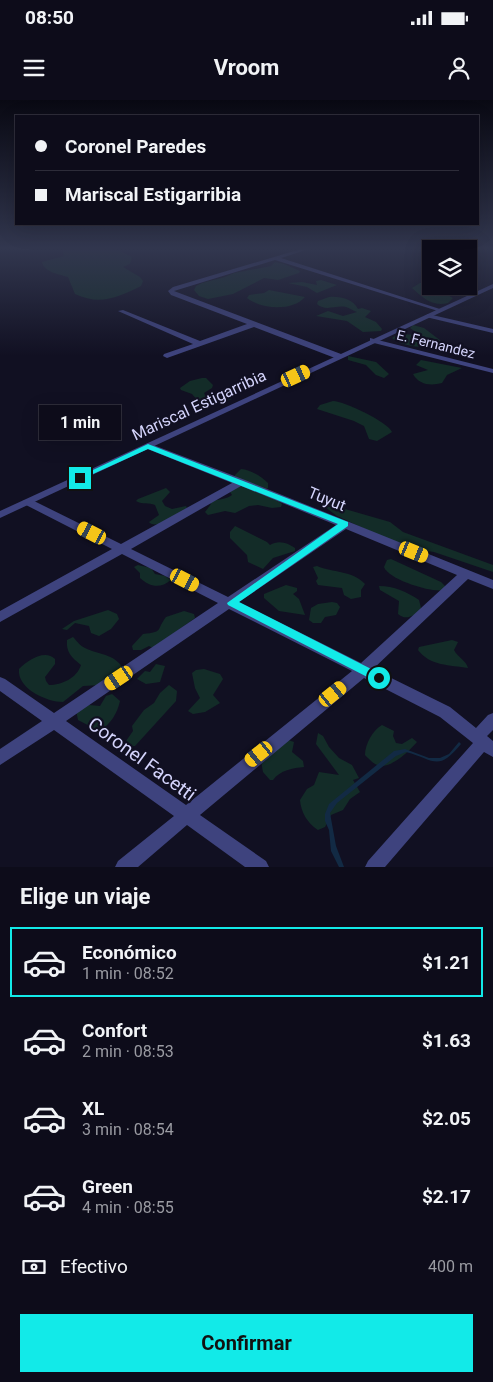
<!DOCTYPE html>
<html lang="es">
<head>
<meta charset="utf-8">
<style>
	:root { --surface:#0d0c1a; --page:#1b1a27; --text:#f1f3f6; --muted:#9a9ba2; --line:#2d2c39; --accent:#12eae8 }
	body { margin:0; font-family:Roboto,sans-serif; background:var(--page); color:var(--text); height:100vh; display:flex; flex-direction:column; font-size:19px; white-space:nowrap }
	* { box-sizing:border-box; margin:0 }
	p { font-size:16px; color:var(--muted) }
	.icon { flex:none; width:28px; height:28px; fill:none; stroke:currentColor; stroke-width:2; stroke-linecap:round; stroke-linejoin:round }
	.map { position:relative; height:767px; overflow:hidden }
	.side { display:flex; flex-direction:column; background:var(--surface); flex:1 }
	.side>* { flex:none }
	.banner { position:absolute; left:15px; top:15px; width:464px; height:110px; border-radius:0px; box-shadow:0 5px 20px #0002,0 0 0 1px var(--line); display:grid; align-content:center; height:110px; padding:0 20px; background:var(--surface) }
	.controls { position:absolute; left:422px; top:140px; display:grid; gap:10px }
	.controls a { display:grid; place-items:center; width:55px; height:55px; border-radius:0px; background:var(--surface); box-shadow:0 5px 20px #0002,0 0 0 1px var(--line); font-size:25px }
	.end { position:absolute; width:22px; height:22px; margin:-11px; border:6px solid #12eae8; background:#111; box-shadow:0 0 0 2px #111 }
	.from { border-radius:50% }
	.bubble { position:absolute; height:35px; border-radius:0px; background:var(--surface); box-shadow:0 5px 20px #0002,0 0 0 1px var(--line); font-size:16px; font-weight:700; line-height:35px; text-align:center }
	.car { position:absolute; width:15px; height:30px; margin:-15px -8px; border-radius:6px; box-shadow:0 0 4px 1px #0007; background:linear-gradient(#f5c518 24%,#345 0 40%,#f5c518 0 76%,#345 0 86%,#f5c518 0) }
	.banner b { display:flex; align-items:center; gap:18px; height:48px; font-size:19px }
	.banner b+b { border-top:1px solid var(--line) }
	.banner i { width:12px; height:12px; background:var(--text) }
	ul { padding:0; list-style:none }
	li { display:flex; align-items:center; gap:15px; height:70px; margin:0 10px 8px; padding:0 10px; border:2px solid transparent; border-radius:0px }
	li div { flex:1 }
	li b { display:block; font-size:19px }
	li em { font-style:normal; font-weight:700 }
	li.on { border-color:var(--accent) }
	li>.icon { width:45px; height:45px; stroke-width:1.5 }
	h2 { padding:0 20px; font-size:22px; line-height:60px }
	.pay { display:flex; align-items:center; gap:12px; height:55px; padding:0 20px; font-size:19px }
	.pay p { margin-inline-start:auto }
	.primary-button { display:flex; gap:10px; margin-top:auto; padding:10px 20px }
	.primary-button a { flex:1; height:58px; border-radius:0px; background:var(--accent); color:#111; font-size:20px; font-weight:700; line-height:58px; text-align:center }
	.status { display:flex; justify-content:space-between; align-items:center; height:35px; padding:0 25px; background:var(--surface); direction:ltr }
	.status svg { height:14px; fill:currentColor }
	header { display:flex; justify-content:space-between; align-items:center; height:65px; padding:0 20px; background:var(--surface); font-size:22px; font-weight:700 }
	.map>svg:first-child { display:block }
	.green { fill:#132c28 }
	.water { fill:#122a44 }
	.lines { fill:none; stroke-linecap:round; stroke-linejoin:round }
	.minor { fill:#3e437e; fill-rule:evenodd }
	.tertiary { fill:#3e437e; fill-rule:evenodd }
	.route { fill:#12eae8 }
	.labels { text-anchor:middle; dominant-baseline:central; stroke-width:4.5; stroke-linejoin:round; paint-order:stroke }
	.far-street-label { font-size:14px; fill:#d4d4fc; stroke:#111022 }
	.street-label { font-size:16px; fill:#d4d4fc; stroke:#111022 }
	.near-street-label { font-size:19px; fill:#d4d4fc; stroke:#111022 }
</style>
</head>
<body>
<div class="status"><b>08:50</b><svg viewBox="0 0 49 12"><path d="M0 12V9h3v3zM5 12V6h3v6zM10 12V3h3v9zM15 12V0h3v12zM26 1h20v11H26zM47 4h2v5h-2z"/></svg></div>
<header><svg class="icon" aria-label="menu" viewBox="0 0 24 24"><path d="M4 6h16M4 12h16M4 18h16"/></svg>Vroom<svg class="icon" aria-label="person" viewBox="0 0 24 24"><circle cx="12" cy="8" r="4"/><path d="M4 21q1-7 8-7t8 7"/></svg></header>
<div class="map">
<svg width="493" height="767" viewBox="0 0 493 767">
	<rect width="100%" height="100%" fill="#111022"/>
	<g class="green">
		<path d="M62 149H116L132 157 130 164 123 167 140 177 143 181 141 186C119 197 100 206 75 194L68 177C58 174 44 172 42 162L64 156Z"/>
		<path d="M275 162 284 164 300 171 299 173 278 180 264 178 233 194 208 199 199 196 194 190 196 186 202 183 225 177 234 173 271 166Z"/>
		<path d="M321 180 337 185 317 193 307 187 288 183 302 182 317 185 316 181Z"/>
		<path d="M431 182V186L426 187 424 190 440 191 453 198 448 203C432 207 422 197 412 188L420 183Z"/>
		<path d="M269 190 305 197C292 212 261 209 247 198L249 195 264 193Z"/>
		<path d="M329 197C340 196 353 199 358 209L362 208 371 211 365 217 376 222 382 229 381 231 363 232 347 221 316 216 328 211 343 216 357 212C354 211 349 208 346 207 335 205 326 212 317 204L318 201Z"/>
		<path d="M413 225 424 228 441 241C437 242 433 245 430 246 420 249 400 245 392 238L398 234 420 235 410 228Z"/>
		<path d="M348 256 376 262 389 274 384 278 376 275 366 265 348 260Z"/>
		<path d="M421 260 462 268 447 275 442 283C431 286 419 285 413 274L428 270 416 265Z"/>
		<path d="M202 278H206L213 285 212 288 204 293 207 299H211L222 294 232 299 219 304H204L199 302 192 294 181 290 180 288 190 281Z"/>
		<path d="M333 301C344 301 388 322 392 332L377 341 369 339 364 326 354 321 317 309 320 305Z"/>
		<path d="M241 369C251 370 261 376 268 383V388L260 394 276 399 282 404 281 407 272 408 258 405 249 406 235 413 225 411 208 415 205 412 211 404 210 402C217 399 226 400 232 395L230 392 235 375Z"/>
		<path d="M166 388 170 392 162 401 165 406 172 409 186 406 187 408C178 413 157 431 149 422L159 415 155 405C149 402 143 405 136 401L138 399Z"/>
		<path d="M325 407H338L390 422 403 432 493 465V472L434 452 414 449 387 439 337 416Z"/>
		<path d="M235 426 267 442 270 445C278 440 287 442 295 448V451L273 458 263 469 248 462 247 455 230 438V432Z"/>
		<path d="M391 459 441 482 445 486 444 490C432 493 389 480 384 467L387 460Z"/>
		<path d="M138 465 151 468 155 474 165 476 171 480C160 489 150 487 140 478V473L134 467Z"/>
		<path d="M317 466C333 473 352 470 365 484L361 490V497L351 499 344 495 342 488 318 485 316 481 318 478 313 467Z"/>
		<path d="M286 485 297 488V491L293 494 299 499 305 515 279 511 264 498V494Z"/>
		<path d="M379 486C394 486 407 492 419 500L421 508C415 516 406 521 398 514L399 501 380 490Z"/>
		<path d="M332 502 337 503 340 507 336 515 325 517 321 523H313L309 520 311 508 318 504Z"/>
		<path d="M108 510 117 514 119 519 111 529 99 536 91 533 89 526 75 523 67 530 62 529 74 521Z"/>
		<path d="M184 511 194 514 195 518 153 548 149 546 141 550H133L132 546 143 534C164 532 156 530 166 517Z"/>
		<path d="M73 537C77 541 80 546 85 548 99 555 113 553 123 568L101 585 83 586 63 602C47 602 17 589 19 569 28 560 45 549 55 559V564L45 577 46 581 49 585C62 585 77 578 81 565 71 557 66 552 67 540Z"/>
		<path d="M452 540 458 542 454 550C458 558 466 560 468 568 450 565 430 566 418 550L419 547Z"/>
		<path d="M156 564 165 566 160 582 146 584 137 579 145 571 150 572Z"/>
		<path d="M204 569 220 574 223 579 213 595 220 603 205 612 193 614 188 611 200 598 195 588 192 573 196 570Z"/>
		<path d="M169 585 177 591 176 601 135 646H129L126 641 133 631 132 626 144 610 154 603 160 593Z"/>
		<path d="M112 594 120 601C117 614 111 624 99 631L78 620 76 610 89 605 100 606 106 596Z"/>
		<path d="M382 625 394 631 393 636 396 643 402 644 412 638 417 642C409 651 394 666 381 666 375 666 369 659 365 655 365 644 373 630 382 625Z"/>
		<path d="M318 633 323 636 329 647 339 658 352 665 359 678 353 680 360 692 350 699 343 710 331 715 325 727 318 730C307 723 301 712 300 700L307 689 314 685 319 672 339 675 316 644Z"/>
		<path d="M288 640 294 642 292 652 303 661 304 667C293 668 280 670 273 680H270L263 672 261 661Z"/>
	</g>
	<path class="water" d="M459 642 461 644C438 672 435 660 406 652L396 656 337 703 330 713 336 746 344 767H339L331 751 329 730 325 721V714L329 704 394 651 405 649 429 658H440L449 654Z"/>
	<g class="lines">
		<g class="minor">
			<path d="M301 149H309L281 158 443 210 438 211 275 160 174 191 341 254V258H335L254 227 167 258 163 256 164 254 193 244 118 211 123 210 200 241 247 224 171 195 168 191 173 187Z"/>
			<path d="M428 214 493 229V233L426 217 425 216Z"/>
			<path d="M370 238 493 269V273L370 242Z"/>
			<path d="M148 343 245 380 493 480V489L468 479 373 569 450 607 476 628 488 615 493 613V630L487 636 493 641V657L484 652 385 767H365L368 761 473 643 440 617 364 578 200 715 266 761 269 767H245L187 725 138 767H115L118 761 174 716 54 630 0 665V649L42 621 0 591V577L5 579 54 613 218 503 122 454 0 522V511L112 449 24 404 23 402 24 400H32L121 444 232 383 145 348 143 346ZM241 386 336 425 228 497 131 449ZM346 429 457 475 361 563 239 502ZM229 509 352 571 186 705 66 621Z"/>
		</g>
		<path class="tertiary" d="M493 184V188L0 418V411Z"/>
	</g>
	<linearGradient id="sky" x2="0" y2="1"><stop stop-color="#090913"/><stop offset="0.58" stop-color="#32374f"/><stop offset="1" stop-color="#32374f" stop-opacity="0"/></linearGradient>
	<rect width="493" height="256" fill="url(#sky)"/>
	<path class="route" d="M148 344 348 422V426L239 502 383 575 385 578 383 581H375L228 505 227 503 338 424 148 349 82 379 76 378Z"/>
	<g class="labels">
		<g class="far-street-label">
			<text transform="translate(436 244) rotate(14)">E. Fernandez</text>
		</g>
		<g class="street-label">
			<text transform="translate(199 305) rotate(-25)">Mariscal Estigarribia</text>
			<text transform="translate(327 399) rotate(22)">Tuyut</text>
		</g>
		<g class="near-street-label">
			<text transform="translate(142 659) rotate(36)">Coronel Facetti</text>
		</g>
	</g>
</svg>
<div class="controls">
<a><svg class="icon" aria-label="layers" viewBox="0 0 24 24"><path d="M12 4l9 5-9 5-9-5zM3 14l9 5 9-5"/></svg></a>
</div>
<i class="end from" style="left:379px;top:578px"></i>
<i class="end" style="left:80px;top:378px"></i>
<div class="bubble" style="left:39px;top:305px;width:82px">1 min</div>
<i class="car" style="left:296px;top:276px;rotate:65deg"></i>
<i class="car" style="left:92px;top:433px;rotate:297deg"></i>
<i class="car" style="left:414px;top:452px;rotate:112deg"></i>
<i class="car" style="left:185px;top:480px;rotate:117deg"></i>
<i class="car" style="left:119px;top:578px;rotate:236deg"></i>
<i class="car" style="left:333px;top:594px;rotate:51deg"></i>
<i class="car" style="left:259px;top:654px;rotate:231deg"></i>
<div class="banner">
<b><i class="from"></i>Coronel Paredes</b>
<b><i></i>Mariscal Estigarribia</b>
</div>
</div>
<section class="side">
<h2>Elige un viaje</h2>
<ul>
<li class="on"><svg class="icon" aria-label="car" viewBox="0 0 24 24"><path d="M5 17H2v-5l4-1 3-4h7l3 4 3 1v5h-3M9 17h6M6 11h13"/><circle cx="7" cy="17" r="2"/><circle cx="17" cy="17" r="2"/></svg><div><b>Económico</b><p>1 min · 08:52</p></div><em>$1.21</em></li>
<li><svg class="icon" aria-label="car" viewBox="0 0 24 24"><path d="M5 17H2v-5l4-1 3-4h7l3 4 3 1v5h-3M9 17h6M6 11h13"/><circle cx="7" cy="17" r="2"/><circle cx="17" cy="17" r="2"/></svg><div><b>Confort</b><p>2 min · 08:53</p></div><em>$1.63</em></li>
<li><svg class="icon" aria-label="car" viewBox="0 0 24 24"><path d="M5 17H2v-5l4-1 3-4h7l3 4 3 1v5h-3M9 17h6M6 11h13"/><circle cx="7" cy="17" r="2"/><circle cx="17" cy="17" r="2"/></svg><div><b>XL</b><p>3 min · 08:54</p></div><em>$2.05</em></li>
<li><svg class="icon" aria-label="car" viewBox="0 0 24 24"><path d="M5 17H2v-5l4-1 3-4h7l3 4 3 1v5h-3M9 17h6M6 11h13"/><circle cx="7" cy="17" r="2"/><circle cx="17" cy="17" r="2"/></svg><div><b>Green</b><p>4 min · 08:55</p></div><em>$2.17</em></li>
</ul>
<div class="pay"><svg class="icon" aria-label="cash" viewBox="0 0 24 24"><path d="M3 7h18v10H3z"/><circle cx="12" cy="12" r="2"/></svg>Efectivo<p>400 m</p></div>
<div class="primary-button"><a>Confirmar</a></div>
</section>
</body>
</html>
